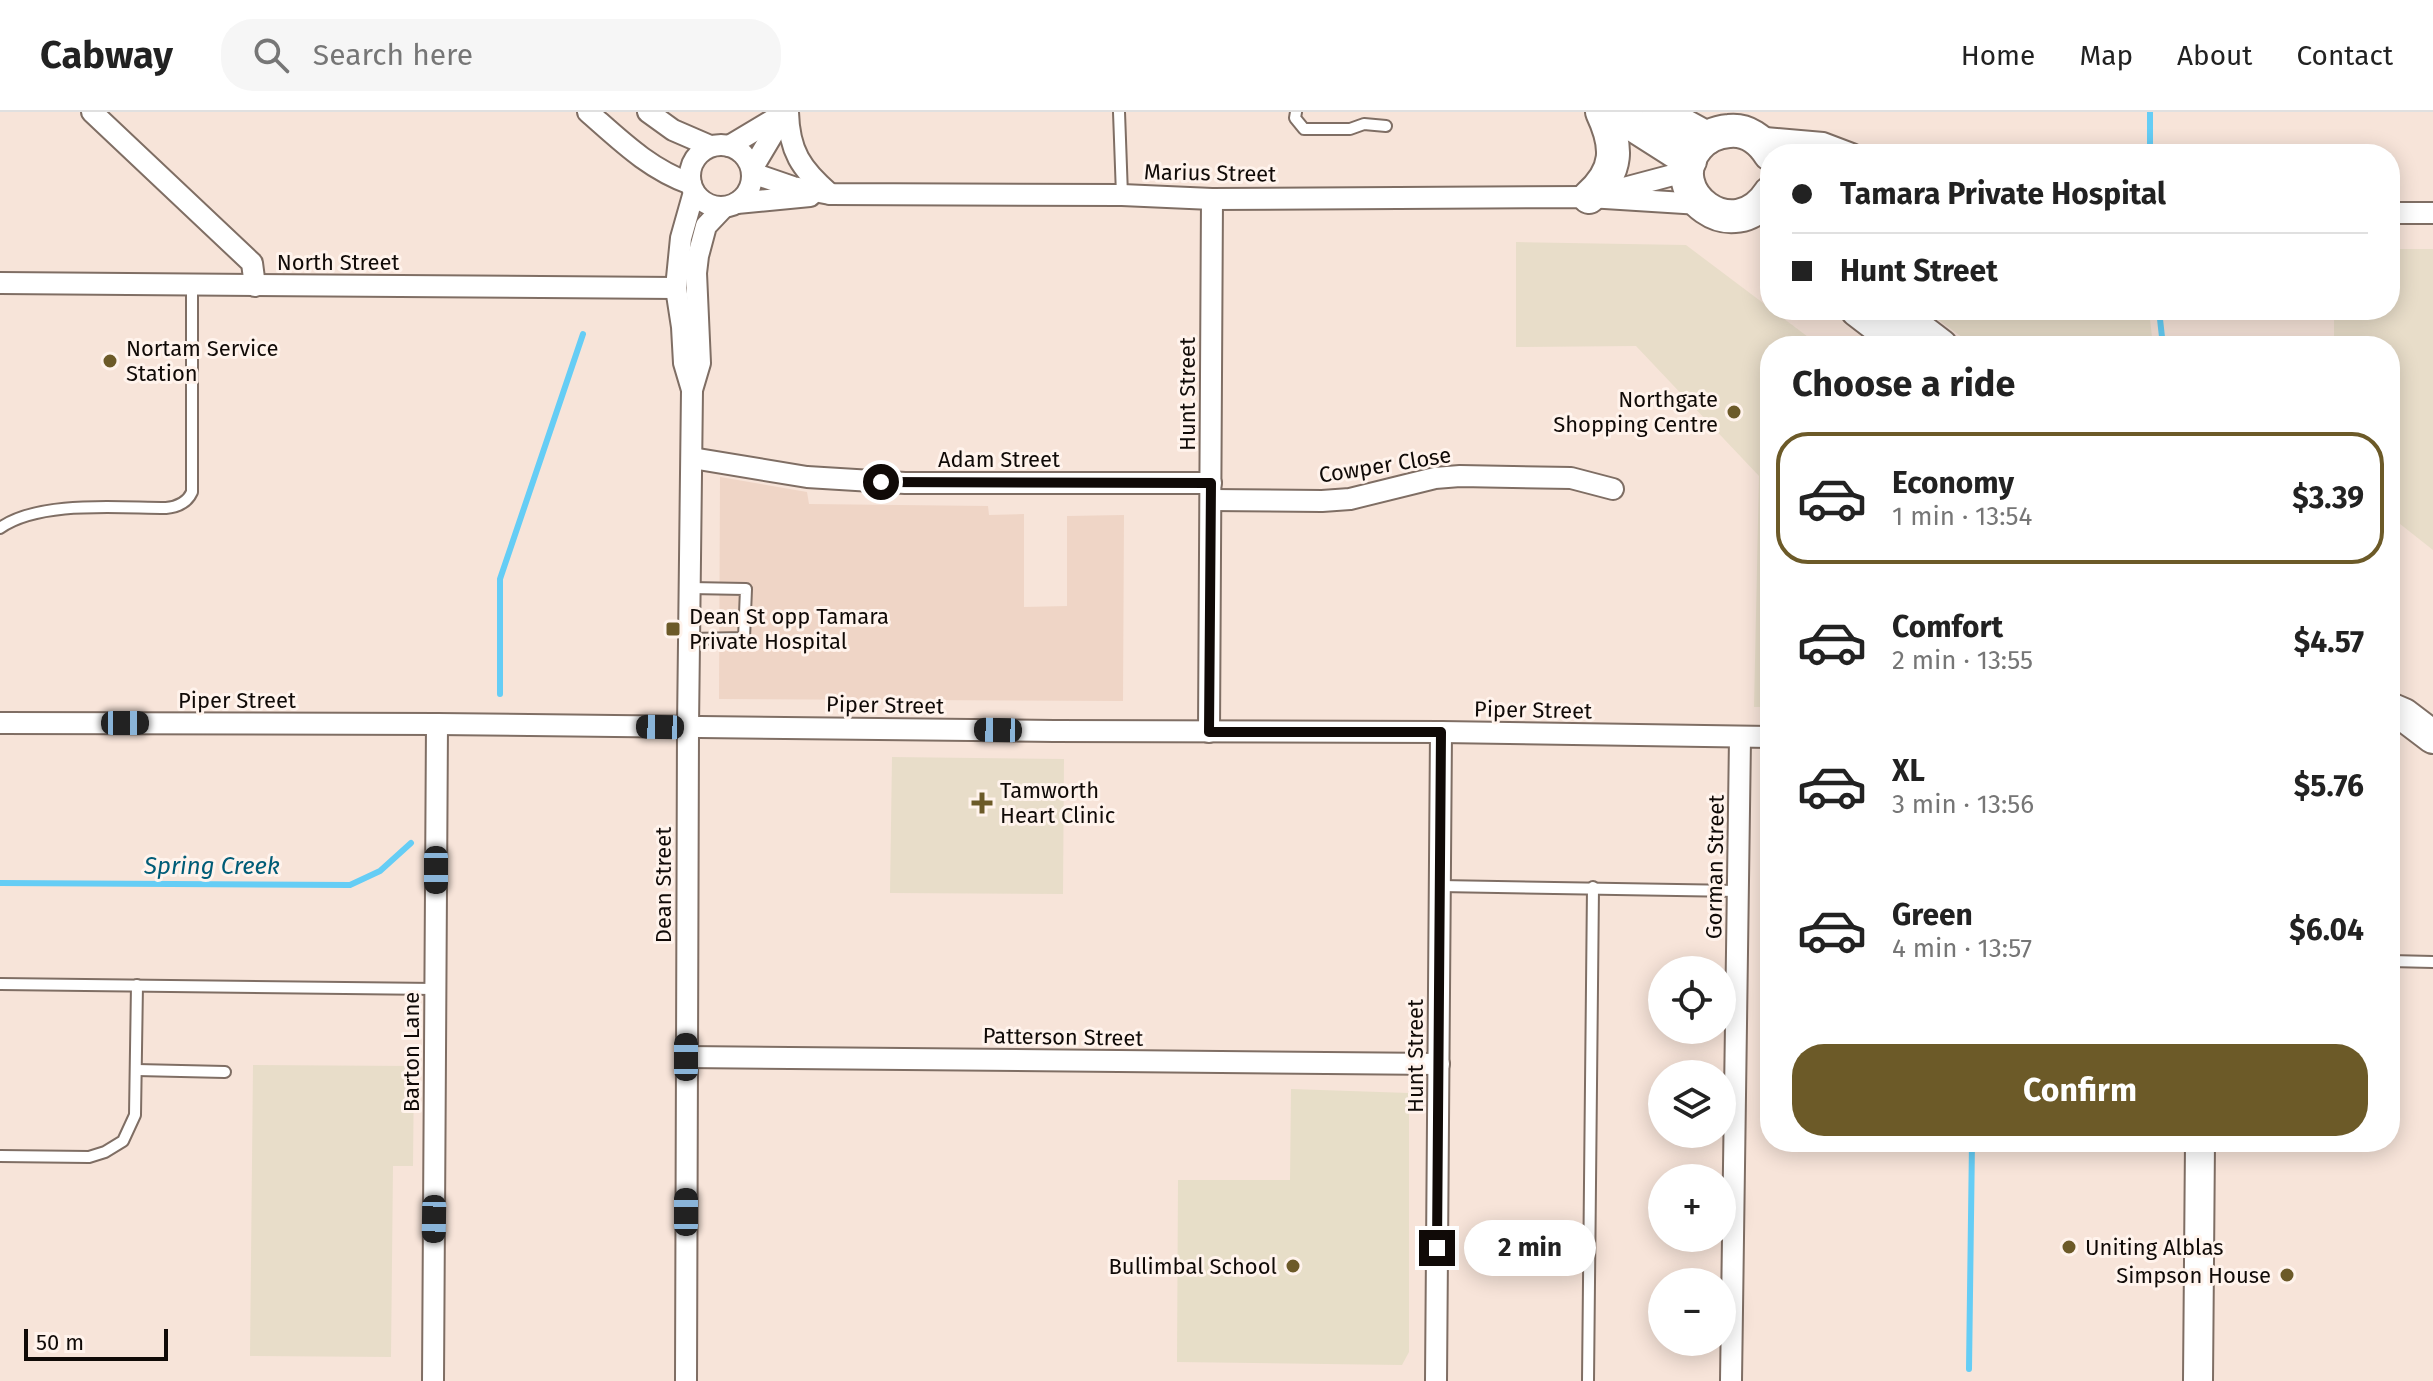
<!DOCTYPE html>
<html lang="en">
<head>
<meta charset="utf-8">
<style>
	:root { --surface:#fff; --page:#f6f6f6; --text:#222; --muted:#767676; --line:#e0e0e0; --accent:#6c5a28 }
	body { margin:0; font-family:"Fira Sans",sans-serif; background:var(--page); color:var(--text); height:100vh; display:flex; flex-direction:column; font-size:30px; white-space:nowrap }
	* { box-sizing:border-box; margin:0 }
	p { font-size:26px; color:var(--muted) }
	.icon { flex:none; width:44px; height:44px; fill:none; stroke:currentColor; stroke-width:2; stroke-linecap:round; stroke-linejoin:round }
	.map { position:relative; flex:1; overflow:hidden }
	.side { position:absolute; left:1760px; top:224px; width:640px; height:816px; display:flex; flex-direction:column; background:var(--surface); border-radius:32px; box-shadow:0 4px 20px #0003 }
	.side>* { flex:none }
	.top-card { position:absolute; left:1760px; top:32px; width:640px; height:176px; border-radius:32px; box-shadow:0 4px 20px #0003; display:grid; align-content:center; height:176px; padding:0 32px; background:var(--surface) }
	.controls { position:absolute; left:1648px; top:844px; display:grid; gap:16px }
	.controls a { display:grid; place-items:center; width:88px; height:88px; border-radius:50%; background:var(--surface); box-shadow:0 4px 20px #0003; font-size:40px }
	.scale { position:absolute; left:24px; bottom:20px; width:144px; box-sizing:border-box; padding-left:8px; border:4px solid #100a07; border-top:0; font-size:22px; line-height:28px; white-space:nowrap; color:#100a07; -webkit-text-stroke:6px #fff3ec; paint-order:stroke }
	.end { position:absolute; width:36px; height:36px; margin:-18px; border:10px solid #100a07; background:#fff; box-shadow:0 0 0 4px #fff }
	.from { border-radius:50% }
	.bubble { position:absolute; height:56px; border-radius:28px; background:var(--surface); box-shadow:0 4px 20px #0003; font-size:26px; font-weight:700; line-height:56px; text-align:center }
	.car { position:absolute; width:24px; height:48px; margin:-24px -12px; border-radius:10px; box-shadow:0 0 6px 2px #0007; background:linear-gradient(#222 24%,#8ab4d8 0 40%,#222 0 76%,#8ab4d8 0 86%,#222 0) }
	.top-card b { display:flex; align-items:center; gap:28px; height:76px; font-size:30px }
	.top-card b+b { border-top:2px solid var(--line) }
	.top-card i { width:20px; height:20px; background:var(--text) }
	ul { padding:0; list-style:none }
	li { display:flex; align-items:center; gap:24px; height:132px; margin:0 16px 12px; padding:0 16px; border:4px solid transparent; border-radius:32px }
	li div { flex:1 }
	li b { display:block; font-size:30px }
	li em { font-style:normal; font-weight:700 }
	li.active { border-color:var(--accent) }
	li>.icon { width:72px; height:72px; stroke-width:1.5 }
	h2 { padding:0 32px; font-size:36px; line-height:96px }
	.primary-button { display:flex; gap:16px; margin-top:auto; padding:16px 32px }
	.primary-button a { flex:1; height:92px; border-radius:32px; background:var(--accent); color:#fff; font-size:32px; font-weight:700; line-height:92px; text-align:center }
	header { display:flex; align-items:center; gap:48px; box-sizing:border-box; height:112px; padding:0 40px; background:var(--surface); border-bottom:2px solid var(--line) }
	header strong { font-size:38px }
	nav { display:flex; gap:44px; margin-inline-start:auto; font-size:28px }
	.search { width:560px; height:72px; background:var(--page); display:flex; align-items:center; gap:20px; box-sizing:border-box; padding:0 28px; border-radius:32px; color:var(--muted); font-size:30px }
	.map>svg:first-child { display:block }
	.commercial { fill:#e8ddc9 }
	.built { fill:#efd5c6 }
	.education { fill:#e7dec8 }
	.lines { fill:none; stroke-linecap:round; stroke-linejoin:round }
	.stream { stroke:#65cdf5; stroke-width:6 }
	.lane-casing { stroke:#7f6e64; stroke-width:14 }
	.street-casing { stroke:#7f6e64; stroke-width:24 }
	.secondary-casing { stroke:#7f6e64; stroke-width:32 }
	.primary-casing { stroke:#7f6e64; stroke-width:36 }
	.lane { stroke:#fff; stroke-width:10 }
	.street { stroke:#fff; stroke-width:20 }
	.secondary { stroke:#fff; stroke-width:28 }
	.primary { stroke:#fff; stroke-width:32 }
	.route { stroke:#100a07; stroke-width:10 }
	.poi-dot { fill:#6c5a28; stroke:#fff3ec; stroke-width:3 }
	.labels { text-anchor:middle; dominant-baseline:central; stroke-width:6; stroke-linejoin:round; paint-order:stroke }
	.street-label { font-size:22px; fill:#100a07; stroke:#fff3ec }
	.poi-label { font-size:22px; fill:#100a07; stroke:#fff3ec; text-anchor:start }
	.water-label { font-size:24px; font-style:italic; fill:#005c77; stroke:#fff3ec }
</style>
</head>
<body>
<header>
<strong>Cabway</strong>
<div class="search"><svg class="icon" aria-label="search" viewBox="0 0 24 24"><circle cx="10" cy="10" r="6"/><path d="M15 15l6 6"/></svg>Search here</div>
<nav><a>Home</a><a>Map</a><a>About</a><a>Contact</a></nav>
</header>
<div class="map">
<svg width="2433" height="1269" viewBox="0 0 2433 1269">
	<rect width="100%" height="100%" fill="#f7e4d9"/>
	<g class="commercial">
		<path d="M1516 130 1686 133 1820 234H1770V595H1754L1759 364 1636 234 1516 235Z"/>
		<path d="M2390 137H2433V438L2390 404V234H2334V198H2390Z"/>
		<path d="M1925 198H2149L2153 234H1974Z"/>
		<path d="M892 645 1064 647 1063 782 890 781Z"/>
		<path d="M253 953 414 954 413 1054H393L391 1245 250 1244Z"/>
	</g>
	<path class="built" d="M720 365 807 380 809 392 988 394 989 403 1024 402V495L1067 494V404L1124 403 1123 589 719 587Z"/>
	<path class="education" d="M1291 977 1409 981V1240L1402 1253 1177 1250 1178 1068H1290Z"/>
	<g class="lines">
		<g class="stream">
			<path d="M2150 0V42"/>
			<path d="M2159 198 2163 234"/>
			<path d="M500 582V467L583 222"/>
			<path d="M0 771 350 773 380 759 411 731"/>
			<path d="M1969 1257 1972 1030"/>
		</g>
		<g class="lane-casing">
			<g id="lane">
				<path d="M1119 0 1122 83"/>
				<path d="M1296 0 1295 6 1304 17H1350L1364 12 1386 14"/>
				<path d="M0 416C40 388 118 396 166 396 177 395 187 391 192 380V174"/>
				<path d="M689 527 744 526 746 477 690 476"/>
				<path d="M1440 774 1738 779"/>
				<path d="M2390 849 2433 850"/>
				<path d="M0 872 436 877"/>
				<path d="M137 958 225 960"/>
				<path d="M0 1044 89 1045 105 1040 123 1029 135 1003 137 873"/>
				<path d="M1588 1269 1593 775"/>
			</g>
		</g>
		<g class="street-casing">
			<g id="street">
				<path d="M92 0 252 151 255 174"/>
				<path d="M588 0C621 29 649 57 691 72"/>
				<path d="M648 0 673 18 710 34"/>
				<path d="M788 0C789 39 801 57 830 82"/>
				<path d="M1754 25 1823 31 1852 42"/>
				<circle cx="721" cy="64" r="31"/>
				<path d="M729 34 781 3"/>
				<path d="M752 57 786 0"/>
				<path d="M752 61 793 75 830 82 1122 83 1212 87 1589 85 1700 92"/>
				<path d="M1609 80 1688 59"/>
				<path d="M737 91 810 84"/>
				<path d="M2390 101H2433"/>
				<path d="M0 171 676 176"/>
				<path d="M692 278 684 251 682 215 676 176 681 126 694 80"/>
				<path d="M692 346 807 365 905 371H1211"/>
				<path d="M1211 388 1322 389 1350 387 1435 366 1460 364 1571 366 1613 377"/>
				<path d="M0 611 437 612 1054 619 1441 620 1770 625"/>
				<path d="M1209 620 1212 87"/>
				<path d="M686 945 1439 952"/>
				<path d="M433 1269 437 612"/>
				<path d="M686 1269 688 615 692 278 700 251 696 161 698 144 706 114 724 95"/>
				<path d="M1436 1269 1441 620"/>
				<path d="M1731 1269 1740 626"/>
			</g>
		</g>
		<g class="secondary-casing">
			<path id="secondary" d="M2198 1269 2200 1030"/>
		</g>
		<g class="primary-casing">
			<g id="primary">
				<path d="M1613 0 1690 49"/>
				<path d="M1659 0 1707 26"/>
				<path d="M1770 42C1761 28 1747 17 1729 19 1716 20 1705 25 1697 35 1660 80 1734 137 1770 81"/>
				<path d="M1589 85C1619 59 1618 34 1602 0"/>
				<path d="M1857 198 1904 234"/>
				<path d="M1894 198 1941 234"/>
				<path d="M2390 597 2404 603 2433 625"/>
			</g>
		</g>
		<use href="#lane" class="lane"/>
		<use href="#street" class="street"/>
		<use href="#secondary" class="secondary"/>
		<use href="#primary" class="primary"/>
	</g>
	<g class="lines">
		<path class="route" d="M881 370 1211 371 1209 620H1441L1437 1136"/>
	</g>
	<g class="poi-dot">
		<circle cx="110" cy="249" r="8"/>
		<circle cx="1734" cy="300" r="8"/>
		<rect x="665" y="509" width="16" height="16" rx="4"/>
		<path d="M978 679h8v8h8v8h-8v8h-8v-8h-8v-8h8z"/>
		<circle cx="2069" cy="1135" r="8"/>
		<circle cx="1293" cy="1154" r="8"/>
		<circle cx="2287" cy="1163" r="8"/>
	</g>
	<g class="labels">
		<g class="street-label">
			<text transform="translate(1210 61) rotate(1)">Marius Street</text>
			<text x="338" y="150">North Street</text>
			<text transform="translate(1187 282) rotate(-90)">Hunt Street</text>
			<text x="999" y="347">Adam Street</text>
			<text transform="translate(1385 353) rotate(-9)">Cowper Close</text>
			<text x="237" y="588">Piper Street</text>
			<text transform="translate(885 593) rotate(1)">Piper Street</text>
			<text transform="translate(1533 598) rotate(1)">Piper Street</text>
			<text transform="translate(1715 755) rotate(-89)">Gorman Street</text>
			<text transform="translate(663 773) rotate(-90)">Dean Street</text>
			<text transform="translate(1063 925) rotate(1)">Patterson Street</text>
			<text transform="translate(411 940) rotate(-90)">Barton Lane</text>
			<text transform="translate(1415 944) rotate(-90)">Hunt Street</text>
		</g>
		<g class="poi-label">
			<text x="126" y="236">Nortam Service<tspan x="126" dy="25">Station</tspan></text>
			<text x="1718" y="287" text-anchor="end">Northgate<tspan x="1718" dy="25">Shopping Centre</tspan></text>
			<text x="689" y="504">Dean St opp Tamara<tspan x="689" dy="25">Private Hospital</tspan></text>
			<text x="1000" y="678">Tamworth<tspan x="1000" dy="25">Heart Clinic</tspan></text>
			<text x="2085" y="1135">Uniting Alblas</text>
			<text x="1277" y="1154" text-anchor="end">Bullimbal School</text>
			<text x="2271" y="1163" text-anchor="end">Simpson House</text>
		</g>
		<g class="water-label">
			<text x="212" y="754">Spring Creek</text>
		</g>
	</g>
</svg>
<div class="controls">
<a><svg class="icon" aria-label="locate" viewBox="0 0 24 24"><circle cx="12" cy="12" r="6"/><path d="M12 2v4M12 18v4M2 12h4M18 12h4"/></svg></a>
<a><svg class="icon" aria-label="layers" viewBox="0 0 24 24"><path d="M12 4l9 5-9 5-9-5zM3 14l9 5 9-5"/></svg></a>
<a>+</a>
<a>−</a>
</div>
<div class="scale">50 m</div>
<i class="end from" style="left:881px;top:370px"></i>
<i class="end" style="left:1437px;top:1136px"></i>
<div class="bubble" style="left:1464px;top:1108px;width:132px">2 min</div>
<i class="car" style="left:125px;top:611px;rotate:90deg"></i>
<i class="car" style="left:660px;top:615px;rotate:271deg"></i>
<i class="car" style="left:998px;top:618px;rotate:271deg"></i>
<i class="car" style="left:436px;top:758px;rotate:180deg"></i>
<i class="car" style="left:686px;top:945px;rotate:0deg"></i>
<i class="car" style="left:686px;top:1100px;rotate:0deg"></i>
<i class="car" style="left:434px;top:1107px;rotate:181deg"></i>
<div class="top-card">
<b><i class="from"></i>Tamara Private Hospital</b>
<b><i></i>Hunt Street</b>
</div>
<section class="side">
<h2>Choose a ride</h2>
<ul>
<li class="active"><svg class="icon" aria-label="car" viewBox="0 0 24 24"><path d="M5 17H2v-5l4-1 3-4h7l3 4 3 1v5h-3M9 17h6M6 11h13"/><circle cx="7" cy="17" r="2"/><circle cx="17" cy="17" r="2"/></svg><div><b>Economy</b><p>1 min · 13:54</p></div><em>$3.39</em></li>
<li><svg class="icon" aria-label="car" viewBox="0 0 24 24"><path d="M5 17H2v-5l4-1 3-4h7l3 4 3 1v5h-3M9 17h6M6 11h13"/><circle cx="7" cy="17" r="2"/><circle cx="17" cy="17" r="2"/></svg><div><b>Comfort</b><p>2 min · 13:55</p></div><em>$4.57</em></li>
<li><svg class="icon" aria-label="car" viewBox="0 0 24 24"><path d="M5 17H2v-5l4-1 3-4h7l3 4 3 1v5h-3M9 17h6M6 11h13"/><circle cx="7" cy="17" r="2"/><circle cx="17" cy="17" r="2"/></svg><div><b>XL</b><p>3 min · 13:56</p></div><em>$5.76</em></li>
<li><svg class="icon" aria-label="car" viewBox="0 0 24 24"><path d="M5 17H2v-5l4-1 3-4h7l3 4 3 1v5h-3M9 17h6M6 11h13"/><circle cx="7" cy="17" r="2"/><circle cx="17" cy="17" r="2"/></svg><div><b>Green</b><p>4 min · 13:57</p></div><em>$6.04</em></li>
</ul>
<div class="primary-button"><a>Confirm</a></div>
</section>
</div>
</body>
</html>
